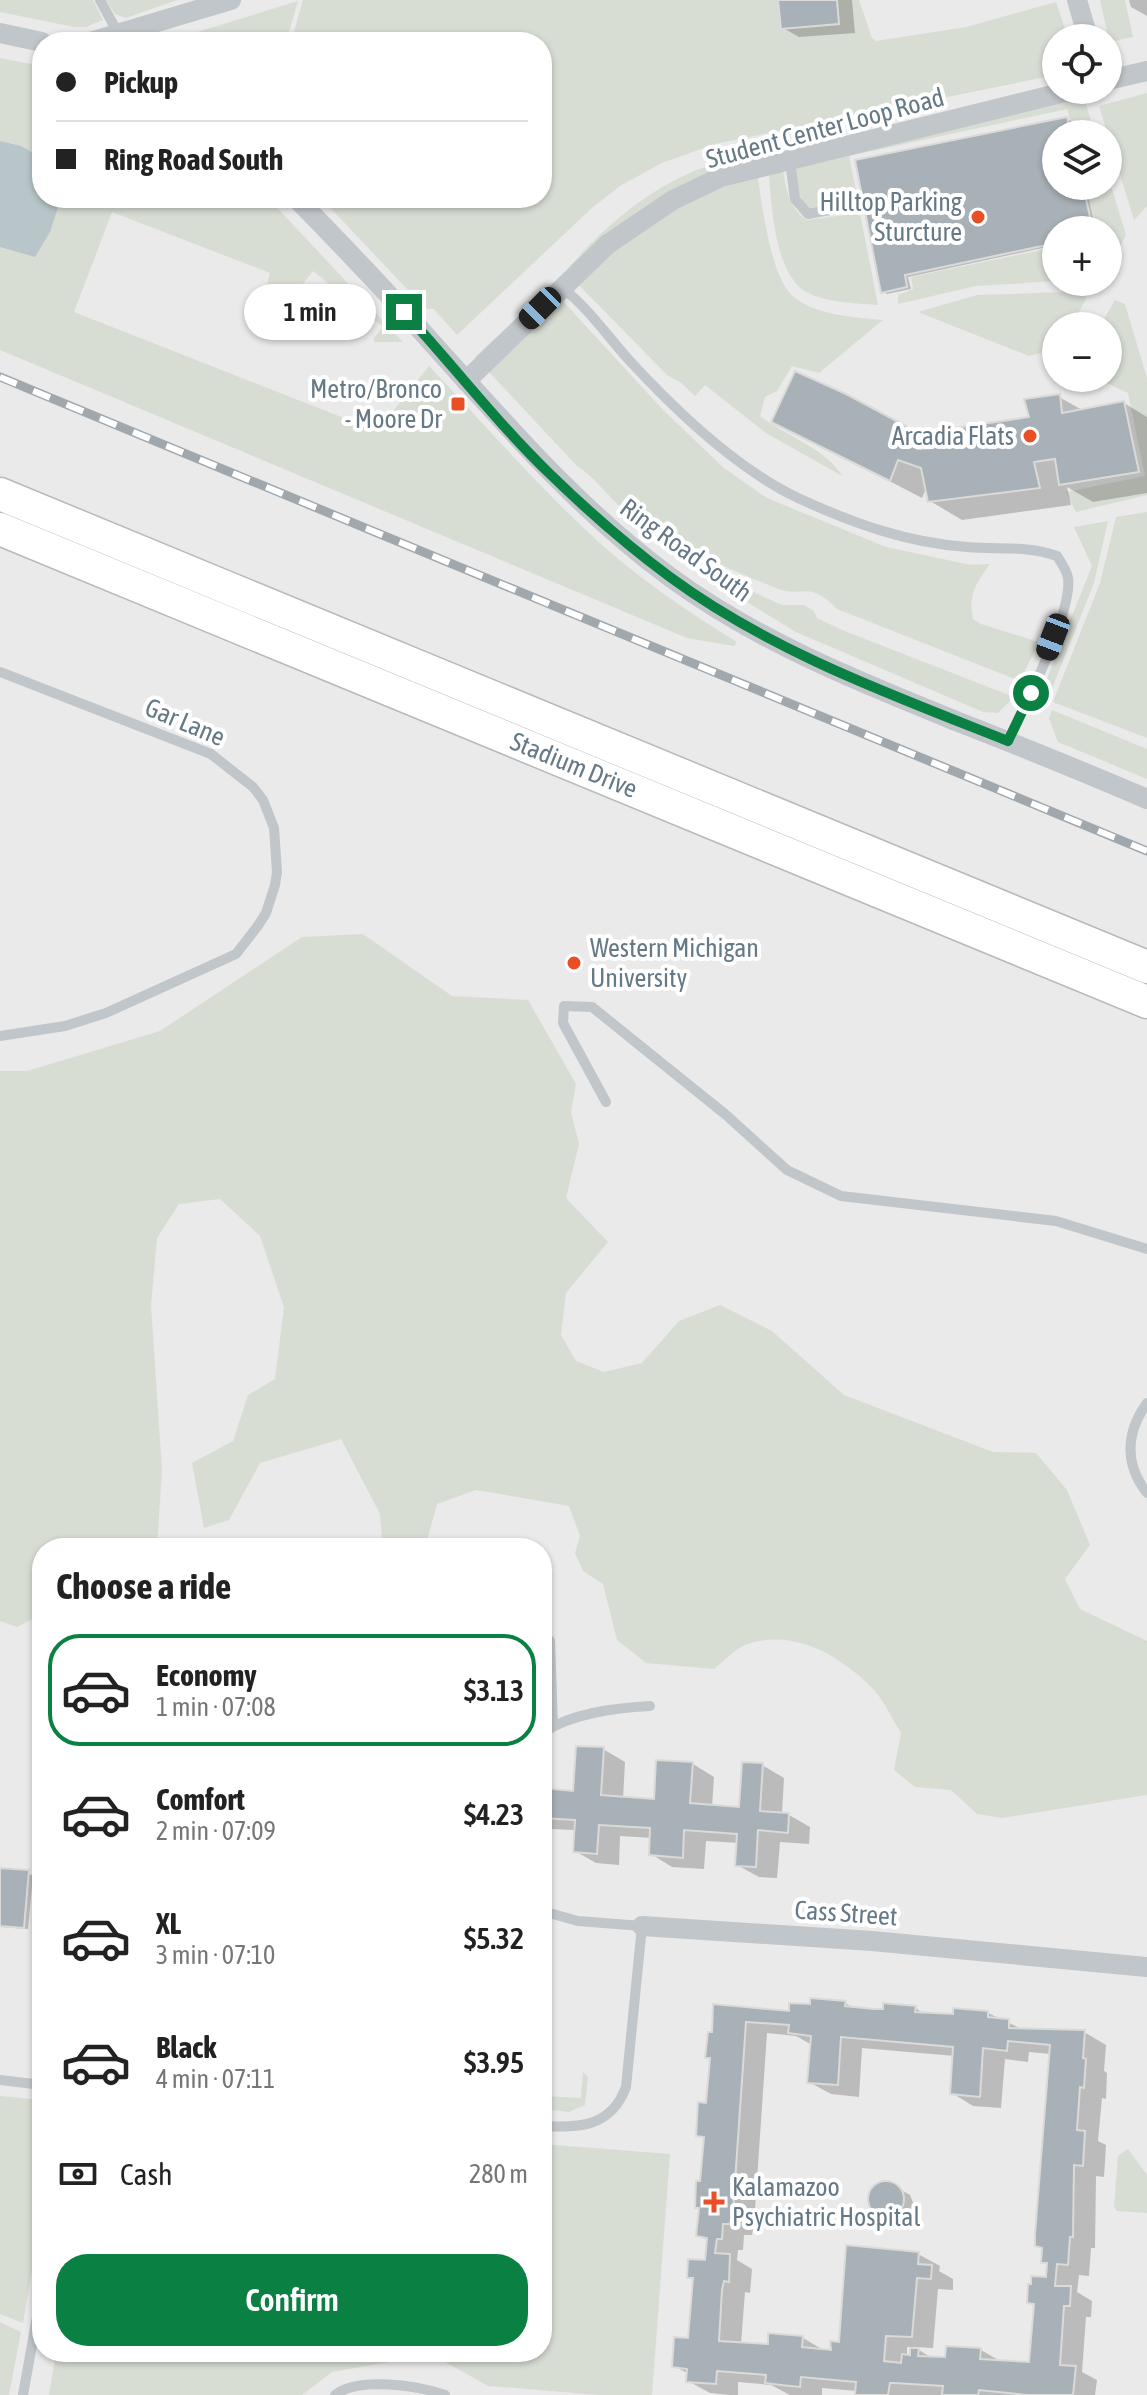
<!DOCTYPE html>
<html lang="en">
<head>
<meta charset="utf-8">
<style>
	:root { --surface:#fff; --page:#f2f2f2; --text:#222; --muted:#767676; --line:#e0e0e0; --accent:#0b8043 }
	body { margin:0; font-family:"Asap Condensed",sans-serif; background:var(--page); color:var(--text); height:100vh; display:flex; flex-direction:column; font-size:30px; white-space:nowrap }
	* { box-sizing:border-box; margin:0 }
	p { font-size:26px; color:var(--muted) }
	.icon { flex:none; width:44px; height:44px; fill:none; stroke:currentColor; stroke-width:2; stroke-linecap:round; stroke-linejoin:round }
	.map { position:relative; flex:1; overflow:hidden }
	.details { position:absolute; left:32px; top:1538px; width:520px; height:824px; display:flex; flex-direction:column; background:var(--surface); border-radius:32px; box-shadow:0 2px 6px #0004 }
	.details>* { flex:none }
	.top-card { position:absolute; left:32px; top:32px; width:520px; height:176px; border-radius:32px; box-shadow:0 2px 6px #0004; display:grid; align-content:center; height:176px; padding:0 24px; background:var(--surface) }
	.controls { position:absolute; left:1042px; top:24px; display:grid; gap:16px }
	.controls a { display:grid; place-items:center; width:80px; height:80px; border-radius:50%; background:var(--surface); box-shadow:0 2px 6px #0004; font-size:40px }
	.end { position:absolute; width:36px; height:36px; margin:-18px; border:10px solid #0b8043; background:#fff; box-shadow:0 0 0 4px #fff }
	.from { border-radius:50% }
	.bubble { position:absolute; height:56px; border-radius:28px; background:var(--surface); box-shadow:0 2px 6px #0004; font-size:26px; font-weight:600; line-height:56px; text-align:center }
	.car { position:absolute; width:24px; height:48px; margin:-24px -12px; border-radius:10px; box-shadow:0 0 6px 2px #0007; background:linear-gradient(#222 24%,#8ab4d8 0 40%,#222 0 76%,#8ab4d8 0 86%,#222 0) }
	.top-card b { display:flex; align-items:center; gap:28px; height:76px; font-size:30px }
	.top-card b+b { border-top:2px solid var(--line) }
	.top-card i { width:20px; height:20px; background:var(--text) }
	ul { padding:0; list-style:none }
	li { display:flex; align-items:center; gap:24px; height:112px; margin:0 16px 12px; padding:0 8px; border:4px solid transparent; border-radius:32px }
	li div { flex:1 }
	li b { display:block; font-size:30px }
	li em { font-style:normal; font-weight:600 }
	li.selected { border-color:var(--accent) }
	li>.icon { width:72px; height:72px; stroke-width:1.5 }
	h2 { padding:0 24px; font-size:36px; line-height:96px }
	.pay { display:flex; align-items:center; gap:20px; height:88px; padding:0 24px; font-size:30px }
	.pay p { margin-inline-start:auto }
	.primary-button { display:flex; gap:16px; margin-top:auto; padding:16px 24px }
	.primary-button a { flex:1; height:92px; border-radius:32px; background:var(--accent); color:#fff; font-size:32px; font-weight:600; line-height:92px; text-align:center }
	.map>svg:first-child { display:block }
	.built { fill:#e9eae9; fill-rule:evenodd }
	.green { fill:#d8ddd4 }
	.water { fill:#b8c5c9 }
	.shadow { fill:#0003; fill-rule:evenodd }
	.building { fill:#a8b1b7; stroke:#dadad8; stroke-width:2; fill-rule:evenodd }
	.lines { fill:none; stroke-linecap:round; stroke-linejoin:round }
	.primary-casing { stroke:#b4babe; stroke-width:35 }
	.service { stroke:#c1c6ca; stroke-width:10 }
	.minor { stroke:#c1c6ca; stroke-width:20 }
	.primary { stroke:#fff; stroke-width:32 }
	.rail-casing { stroke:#a0a8ae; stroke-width:9 }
	.rail { stroke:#fff; stroke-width:6; stroke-dasharray:18; stroke-linecap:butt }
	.route { stroke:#0b8043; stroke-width:10 }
	.poi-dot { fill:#e94e24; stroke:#fff; stroke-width:3 }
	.labels { text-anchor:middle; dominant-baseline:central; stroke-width:8; stroke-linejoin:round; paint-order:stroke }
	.street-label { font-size:26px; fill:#667987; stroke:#fff }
	.poi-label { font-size:26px; fill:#667987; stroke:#fff; text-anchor:end }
</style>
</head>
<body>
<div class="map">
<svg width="1147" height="2395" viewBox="0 0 1147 2395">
	<rect width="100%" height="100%" fill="#f8f8f5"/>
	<path class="built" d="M0 0H1147V2395H0ZM1056 38H1108V90H1056ZM42 42H542V198H42ZM1056 134H1108V186H1056ZM1056 230H1108V282H1056ZM1056 326H1108V378H1056ZM42 1548H542V2352H42Z"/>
	<g class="green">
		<path d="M0 0H93L103 20 86 27H74L0 12Z"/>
		<path d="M106 0H177L126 18 115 14Z"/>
		<path d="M303 0H778L781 29 839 24 837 0H859L872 38 876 41 966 27 1056 2 1068 38H1056V75L715 144 662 163 620 186 593 207 457 335 434 309H427L424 307 321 198H542V42H291Z"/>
		<path d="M1100 0H1125L1133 37 1115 41 1108 36Z"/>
		<path d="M298 1 286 42H165Z"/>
		<path d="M0 58 42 66V198H268L403 342H374V338L383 327 313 271 291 299 266 288 270 273 112 212 74 312 377 431 429 366C486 426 541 490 603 546 644 582 691 614 737 642L734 646 687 638 0 350Z"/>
		<path d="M1082 91 1095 134H1074L1067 109 849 156 857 196 825 208 811 209C794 197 792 169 787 150Z"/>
		<path d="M1147 93V206L1134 220 1099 106Z"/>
		<path d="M780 150C785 175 784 206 807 220L860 213 878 305C856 303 822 303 803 290 771 266 771 190 767 152Z"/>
		<path d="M755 159C761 192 768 278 795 298 819 316 854 317 883 320L819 373 792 366 777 391 765 397 760 416C784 435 828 450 842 476L766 433 705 385 695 396 680 382 667 375 569 275 570 266C608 223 655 183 711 165 724 160 741 160 755 159Z"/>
		<path d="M1108 176 1126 235 1108 270V230H1097L1086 186H1108Z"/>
		<path d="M1056 247V281L976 286 898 304V295L913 289 911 277Z"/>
		<path d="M550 287 664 411 724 468 767 498 886 547 971 565 990 564C976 583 968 595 973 619L981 624 1039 642 1020 681 837 609C808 579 802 599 776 588 727 568 668 544 626 512 608 497 596 478 576 465L475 357Z"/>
		<path d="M1067 292 1087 297 1071 326H1056V349L1029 356 918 312 977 295Z"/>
		<path d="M1115 300 1125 304 1147 378V495L1076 512 1066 492 1145 476 1128 393 1096 378H1108V326H1100Z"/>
		<path d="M1147 512V738L1053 702 1100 583 1116 517Z"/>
		<path d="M1108 521 1094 583 1049 696 1042 691 1092 566 1074 527Z"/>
		<path d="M716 575 782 605H804L814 611 817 618 842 630 1014 697 998 713 983 712 796 632 704 576Z"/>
		<path d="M1052 710 1147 749V779L1058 742 1049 718Z"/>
		<path d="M363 934 452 996 528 1000 576 1084 571 1112 579 1144 566 1198 608 1242 566 1293 561 1335 576 1361 604 1372 642 1363 679 1321 720 1305 772 1331 844 1395 993 1452 1036 1453 1067 1490 1090 1545 1065 1579 1080 1609 1147 1641V1795L1002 1818 977 1814 951 1790 915 1787 894 1770 901 1733C893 1720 885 1703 875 1691 842 1656 791 1626 743 1646 733 1651 723 1662 714 1669L646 1663 617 1640 603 1584 583 1571 575 1553 580 1536 569 1506 476 1490 437 1504 425 1548H383L380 1514 341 1439 260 1463 229 1520 204 1528 192 1463 233 1441 248 1395 275 1379 284 1307 260 1236 220 1199 179 1204 157 1238 151 1305 162 1471 157 1548H42V1614L17 1627 0 1621V1071H27L160 1031 302 937Z"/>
		<path d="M583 2072 588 2077 585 2105 569 2112 542 2109V2096L581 2098Z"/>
		<path d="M0 2096 42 2100V2212L23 2323 0 2314Z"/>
		<path d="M542 2144 670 2154 652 2395H599L488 2386 440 2359 351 2352H542Z"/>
		<path d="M1128 2149 1147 2175V2213L1117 2211 1114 2207 1118 2156Z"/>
		<path d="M0 2322 21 2332 9 2395H0Z"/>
		<path d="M56 2352H218L390 2362 332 2372 302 2395H49Z"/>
	</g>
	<path class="water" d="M0 141 21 146 42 158V198H61L50 232 35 257 0 247Z"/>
	<g class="shadow">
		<path d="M780 0H852L855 33 799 37 783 28Z"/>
		<path d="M1129 0H1147V16L1131 7Z"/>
		<path d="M1066 119 1071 121 1074 134H1056V186H1086L1096 230H1056V245L908 277 911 289 887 294 883 291Z"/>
		<path d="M1059 397 1084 411 1124 403 1147 417V493L1093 502 1067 487 1071 505 962 520 930 501 927 486 922 498 774 421 905 428 934 444 1032 419Z"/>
		<path d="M603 1749 625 1762 623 1799 656 1801 693 1764 714 1777 712 1807 741 1809 762 1765 784 1778 782 1814 789 1815 810 1827 809 1844 780 1842 777 1878 759 1877 737 1865 739 1843 706 1841 704 1869 672 1867 651 1854 652 1838 620 1836 619 1865 596 1863 575 1851 576 1830 550 1829 542 1824V1790L575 1793Z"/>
		<path d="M0 1870 33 1875 28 1929 0 1927Z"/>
		<path d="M845 2003 856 2009 884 2011 915 2008 927 2015 955 2017 988 2013 1024 2030 1084 2032 1106 2045 1104 2071 1107 2073 1106 2099 1102 2098 1098 2141 1106 2145 1104 2177 1096 2176 1095 2248H1091L1089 2276 1079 2275 1077 2292 1092 2301 1091 2317H1086L1082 2372 1097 2380 1095 2395H856L857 2391 822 2388V2395H790L771 2385 738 2382V2395H730L710 2393 688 2381 689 2374 674 2366 690 2340 695 2280 689 2277 706 2263 709 2241 698 2235 701 2209 697 2207 706 2140 698 2135 708 2105 712 2059 707 2057 714 2034 715 2006 791 2013ZM767 2033 796 2036 812 2045 809 2082 831 2094 859 2097 862 2048 955 2056 952 2093 973 2106 1001 2108 1005 2059 1028 2062 1029 2052 1051 2054 1037 2246 1044 2250 1043 2262 1049 2265 1048 2279 1029 2302 1035 2306 1031 2365 1002 2362 981 2350 946 2359 932 2358 914 2347 933 2348 938 2289 953 2290V2279L939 2271 940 2266 918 2254 833 2352 825 2351 803 2338 770 2346 741 2344 745 2292 750 2293 752 2269 737 2260 738 2250H743L744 2235H752L754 2224ZM907 2347H912L911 2357 907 2356Z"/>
		<path d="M889 2183 910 2195 914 2205 907 2218 892 2220 872 2207 871 2191 879 2184Z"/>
	</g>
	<g class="building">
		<path d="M778 0H837L839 24 781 29Z"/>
		<path d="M1067 117 1071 134H1056V186H1083L1093 230H1056V243L905 275 907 287 881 293 855 160Z"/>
		<path d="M795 371 846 394 906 426 900 440 918 449 933 448 928 432 1029 417 1024 399 1060 394 1062 413 1124 401 1139 472 1059 485 1055 459 1034 462 1040 488 928 502 921 468 898 460 890 481 771 422Z"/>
		<path d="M576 1746 604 1747 601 1795 654 1799 656 1760 693 1762 690 1803 739 1807 742 1762 763 1763 760 1811 789 1813 788 1833 758 1830 756 1867 735 1866 737 1834 684 1830 683 1858 649 1855 650 1828 599 1825 597 1854 573 1852 575 1820 542 1818V1788L573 1791Z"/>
		<path d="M0 1868 29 1870 24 1928 0 1926Z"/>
		<path d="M810 1998 846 2001 845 2006 874 2009H883V2003L916 2006 915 2012 953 2014V2008L988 2011V2017L1009 2019V2028L1085 2030 1083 2058 1086 2059 1084 2088 1080 2087 1077 2130 1085 2131 1083 2166 1074 2165 1073 2237H1070L1068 2265 1057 2264 1055 2286H1071L1070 2306H1064L1060 2365 1076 2366 1073 2395H1027L979 2390 978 2395H942L943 2386 894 2383H890L888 2395H855L856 2382 801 2377 800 2387 781 2385 765 2383 766 2375 717 2371 716 2384 686 2382 687 2369 672 2367 674 2337 688 2338 693 2278H687L688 2259 705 2260 707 2238 696 2236 699 2208H695L696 2181H700L704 2137 696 2136 698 2102 706 2103 710 2058H705L708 2032H712L713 2004 789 2011V2003L810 2004ZM746 2022 789 2025 788 2033 811 2036 807 2083 838 2085 841 2037 953 2047 950 2094 980 2097 983 2048 1007 2051 1008 2041 1050 2045 1035 2234V2246L1042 2248 1041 2263H1047L1046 2277 1031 2276V2284H1028L1027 2303 1034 2304 1029 2362 980 2359 981 2348 946 2346 945 2357 918 2356 919 2348H910V2355L902 2354 901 2363 884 2361 886 2336 912 2337 917 2278 931 2279 932 2265 918 2264 919 2252 846 2245 839 2342 830 2341 831 2350 802 2347 803 2336 768 2333V2344L719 2341 722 2290 724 2281 729 2282 730 2254 715 2253 717 2239H722L723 2224H730L733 2211Z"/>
		<circle cx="886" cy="2199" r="18"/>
	</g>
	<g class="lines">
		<g class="primary-casing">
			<g id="primary">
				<path d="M0 494 1147 967"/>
				<path d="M0 529 1147 1002"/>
			</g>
		</g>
		<g class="service">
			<path d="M100 0 118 33"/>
			<path d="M790 161 795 199 808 214 863 204"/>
			<path d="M562 288C586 305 609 338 629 360 675 410 735 468 798 498 852 523 908 543 967 547 999 550 1026 545 1057 556 1061 562 1067 571 1068 578 1073 610 1024 709 1008 741"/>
			<path d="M0 672 211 754 253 787 263 800 274 828 277 872 275 885 266 913 257 927 236 954 106 1013 65 1026 0 1036"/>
			<path d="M606 1102 563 1023 564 1006 592 1007 725 1114 787 1170 841 1196 1056 1221 1147 1249"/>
			<path d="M1147 1403C1126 1432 1124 1464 1147 1493"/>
			<path d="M550 1641 553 1725"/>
			<path d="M542 1733C572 1713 615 1708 650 1706"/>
			<path d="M542 1911 578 1921 642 1926 626 2087C611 2127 580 2128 542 2126"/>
			<path d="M0 2080 42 2085"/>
			<path d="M23 2395 42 2289"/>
			<path d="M335 2395C358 2376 419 2386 445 2395"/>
		</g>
		<g class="minor">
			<path d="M1077 0 1088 38"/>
			<path d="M0 33 42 42"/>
			<path d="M90 42 231 0"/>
			<path d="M1108 80 1147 71"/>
			<path d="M296 198C343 246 389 294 433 344 508 427 579 510 670 577 757 641 857 681 956 721 1020 746 1084 772 1147 799"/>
			<path d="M466 381 608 244 673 200 721 177 1073 90"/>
			<path d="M642 1926 872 1941 1147 1967"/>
		</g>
		<use href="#primary" class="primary"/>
		<g class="rail-casing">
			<path id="rail" d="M0 377 1147 851"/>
		</g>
		<use href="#rail" class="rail"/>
	</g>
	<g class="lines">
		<path class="route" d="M404 312C453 365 498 424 550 474 588 511 628 546 670 577 772 652 892 695 1008 741L1031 693"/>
	</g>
	<g class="poi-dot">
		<circle cx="978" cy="217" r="8"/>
		<rect x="450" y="396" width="16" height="16" rx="4"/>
		<circle cx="1030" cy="436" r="8"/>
		<circle cx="574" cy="963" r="8"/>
		<path d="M710 2190h8v8h8v8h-8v8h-8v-8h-8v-8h8z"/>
	</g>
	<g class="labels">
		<g class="street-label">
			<text transform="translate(825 128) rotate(-15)">Student Center Loop Road</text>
			<text transform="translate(686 550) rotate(36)">Ring Road South</text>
			<text transform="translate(185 722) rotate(23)">Gar Lane</text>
			<text transform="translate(574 765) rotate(22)">Stadium Drive</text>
			<text transform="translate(846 1913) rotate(4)">Cass Street</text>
		</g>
		<g class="poi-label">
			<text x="962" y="202">Hilltop Parking<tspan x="962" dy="30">Sturcture</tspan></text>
			<text x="442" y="389">Metro/Bronco<tspan x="442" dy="30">- Moore Dr</tspan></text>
			<text x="1014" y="436">Arcadia Flats</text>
			<text x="590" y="948" text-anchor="start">Western Michigan<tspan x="590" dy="30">University</tspan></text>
			<text x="732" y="2187" text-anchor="start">Kalamazoo<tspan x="732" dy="30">Psychiatric Hospital</tspan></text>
		</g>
	</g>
</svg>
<div class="controls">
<a><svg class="icon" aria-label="locate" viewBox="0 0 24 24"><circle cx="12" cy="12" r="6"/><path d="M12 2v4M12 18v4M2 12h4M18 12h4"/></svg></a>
<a><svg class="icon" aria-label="layers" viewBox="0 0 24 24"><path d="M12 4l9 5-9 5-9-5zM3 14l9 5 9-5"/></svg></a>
<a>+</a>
<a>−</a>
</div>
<i class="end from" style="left:1031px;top:693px"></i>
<i class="end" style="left:404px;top:312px"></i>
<div class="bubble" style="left:244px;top:284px;width:132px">1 min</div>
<i class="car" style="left:540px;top:308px;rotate:225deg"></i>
<i class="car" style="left:1053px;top:637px;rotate:201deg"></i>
<div class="top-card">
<b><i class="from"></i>Pickup</b>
<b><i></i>Ring Road South</b>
</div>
<section class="details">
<h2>Choose a ride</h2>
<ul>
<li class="selected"><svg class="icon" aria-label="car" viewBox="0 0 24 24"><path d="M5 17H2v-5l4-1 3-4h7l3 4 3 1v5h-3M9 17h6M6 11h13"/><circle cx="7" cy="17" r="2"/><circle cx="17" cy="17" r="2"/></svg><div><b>Economy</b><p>1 min · 07:08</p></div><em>$3.13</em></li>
<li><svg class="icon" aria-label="car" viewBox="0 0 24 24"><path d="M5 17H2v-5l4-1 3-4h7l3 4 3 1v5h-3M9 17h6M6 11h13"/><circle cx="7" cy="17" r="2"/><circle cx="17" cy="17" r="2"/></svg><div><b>Comfort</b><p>2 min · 07:09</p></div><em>$4.23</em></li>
<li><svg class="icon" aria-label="car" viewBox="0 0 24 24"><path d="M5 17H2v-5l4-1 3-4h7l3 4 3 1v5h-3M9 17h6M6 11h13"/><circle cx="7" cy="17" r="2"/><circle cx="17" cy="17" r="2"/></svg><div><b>XL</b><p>3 min · 07:10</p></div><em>$5.32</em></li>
<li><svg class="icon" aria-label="car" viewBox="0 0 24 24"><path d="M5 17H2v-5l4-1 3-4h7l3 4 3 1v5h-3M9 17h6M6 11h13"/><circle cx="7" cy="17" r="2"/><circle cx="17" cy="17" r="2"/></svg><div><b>Black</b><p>4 min · 07:11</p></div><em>$3.95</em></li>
</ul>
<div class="pay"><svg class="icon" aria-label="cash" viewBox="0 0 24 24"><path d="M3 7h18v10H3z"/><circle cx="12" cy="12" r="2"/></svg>Cash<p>280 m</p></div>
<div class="primary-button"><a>Confirm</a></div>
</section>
</div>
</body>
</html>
